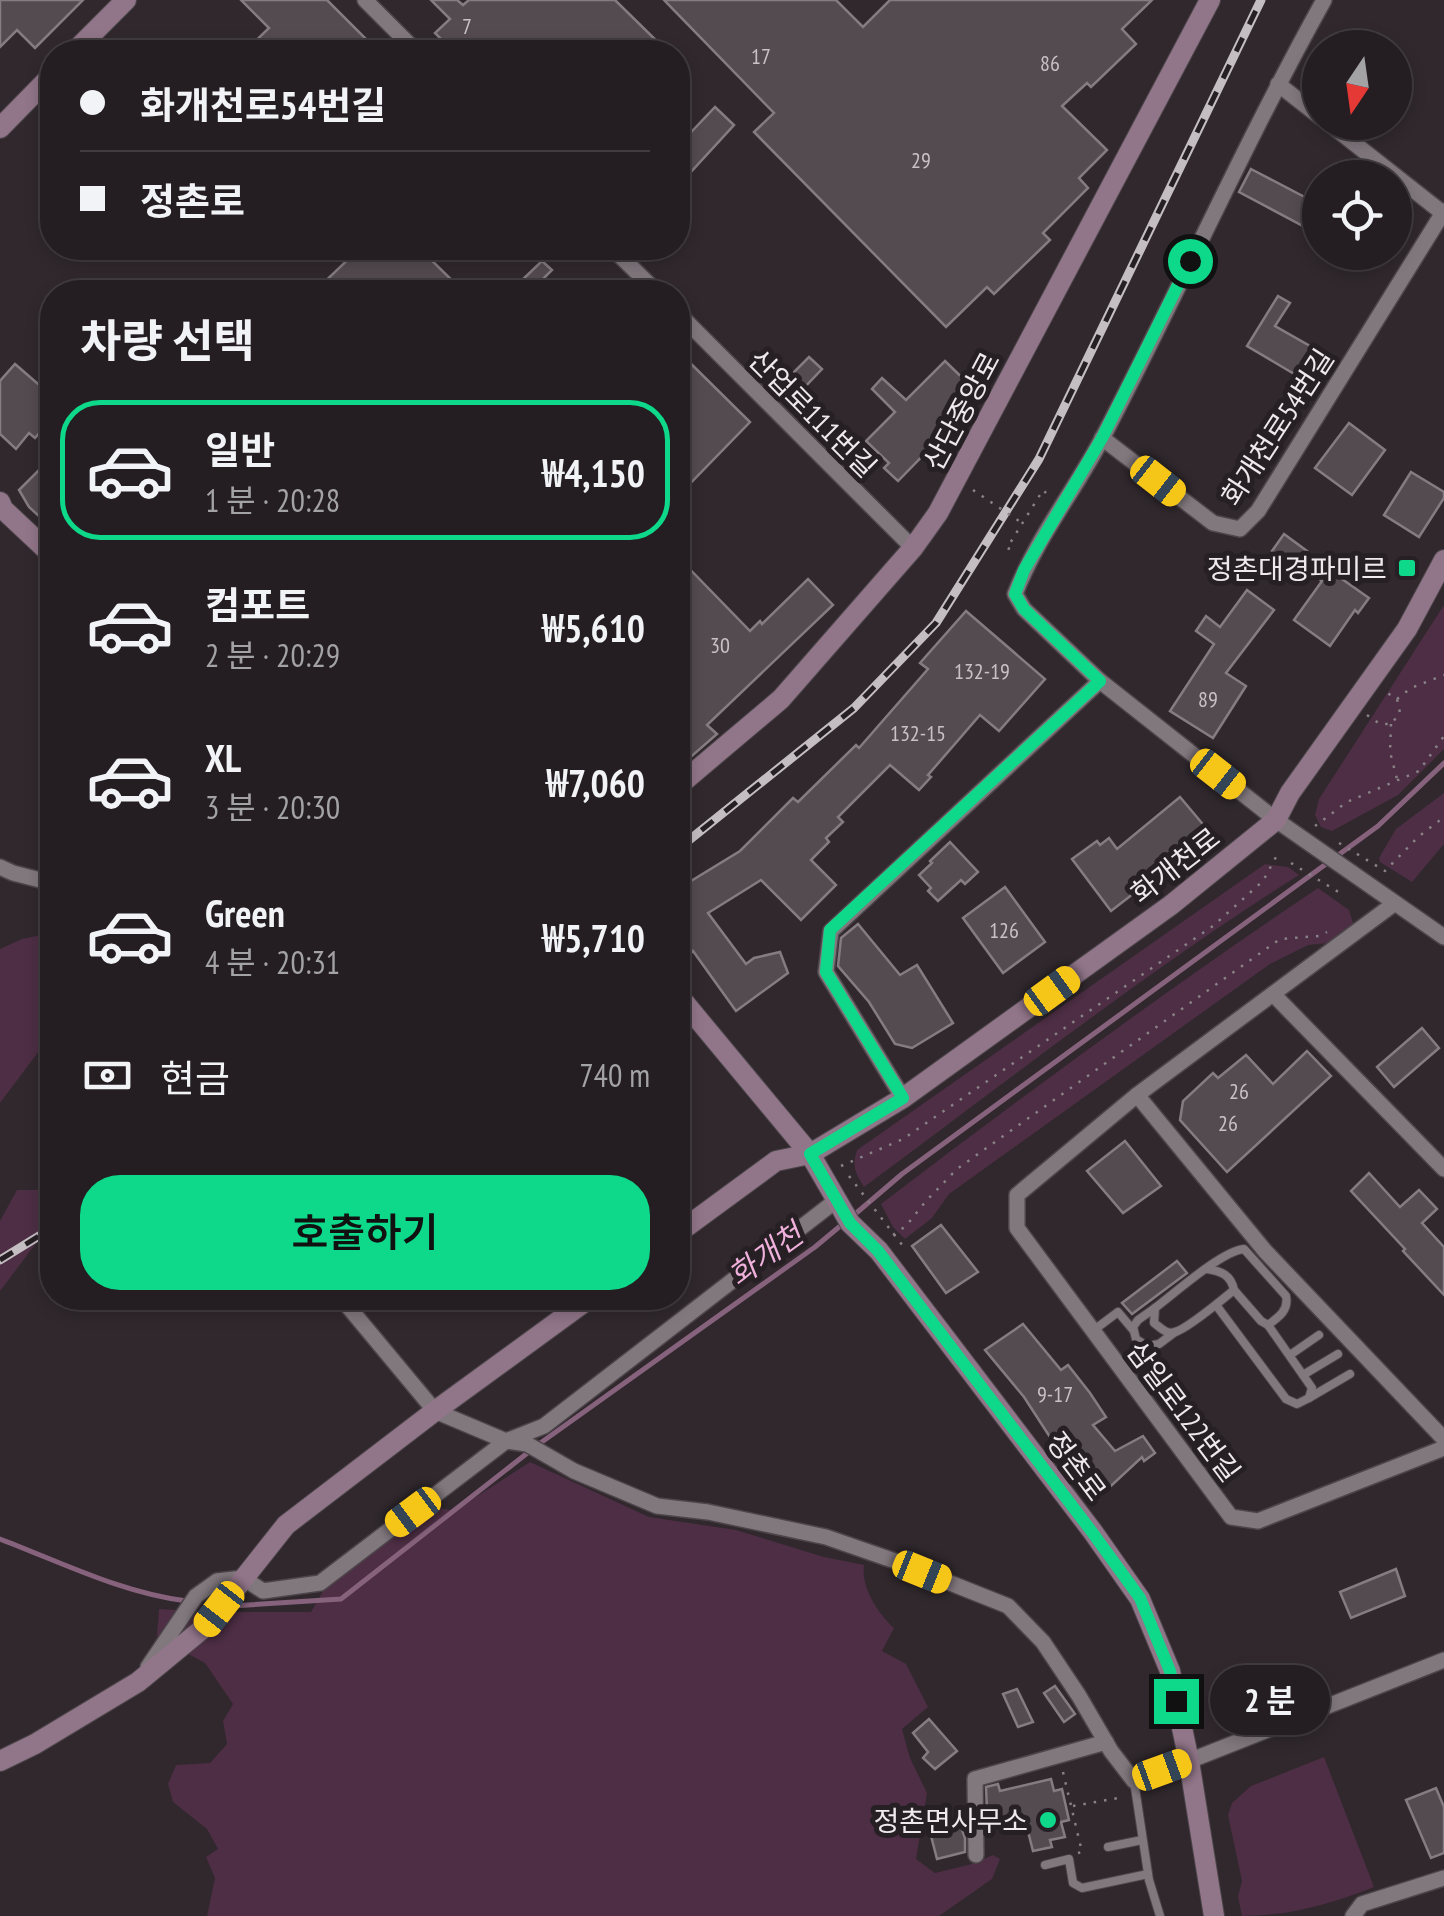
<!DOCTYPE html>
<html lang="ko">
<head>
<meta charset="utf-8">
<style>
	:root { --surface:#241e22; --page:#302b2f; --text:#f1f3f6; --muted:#a3a2a5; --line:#413c40; --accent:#0ed98a }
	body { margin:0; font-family:"PT Sans Narrow","Noto Sans KR",sans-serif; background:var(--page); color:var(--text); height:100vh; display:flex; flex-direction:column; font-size:38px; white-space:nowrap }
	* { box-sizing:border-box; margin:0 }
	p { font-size:32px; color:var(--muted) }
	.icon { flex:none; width:55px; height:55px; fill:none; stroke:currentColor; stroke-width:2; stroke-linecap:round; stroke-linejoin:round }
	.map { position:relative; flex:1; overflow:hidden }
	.side { position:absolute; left:40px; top:280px; width:650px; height:1030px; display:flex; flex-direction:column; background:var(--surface); border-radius:40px; box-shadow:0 5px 15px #0003,0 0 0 2px var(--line) }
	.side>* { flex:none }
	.guide { position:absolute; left:40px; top:40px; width:650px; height:220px; border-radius:40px; box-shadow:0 5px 15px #0003,0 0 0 2px var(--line); display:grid; align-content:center; height:220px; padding:0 40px; background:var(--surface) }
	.needle { width:65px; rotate:193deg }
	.fabs { position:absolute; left:1302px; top:30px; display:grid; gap:20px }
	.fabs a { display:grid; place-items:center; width:110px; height:110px; border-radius:50%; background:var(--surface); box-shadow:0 5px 15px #0003,0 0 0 2px var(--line); font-size:50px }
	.end { position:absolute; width:45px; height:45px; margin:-22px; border:12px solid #0ed98a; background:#111; box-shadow:0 0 0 5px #111 }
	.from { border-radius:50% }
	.bubble { position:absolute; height:70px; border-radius:35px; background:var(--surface); box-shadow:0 5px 15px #0003,0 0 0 2px var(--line); font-size:32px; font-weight:600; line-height:70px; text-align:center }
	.car { position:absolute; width:30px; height:60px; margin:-30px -15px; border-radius:12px; box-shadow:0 0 8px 2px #0007; background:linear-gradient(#f5c518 24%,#345 0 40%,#f5c518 0 76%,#345 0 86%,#f5c518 0) }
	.guide b { display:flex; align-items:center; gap:35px; height:95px; font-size:38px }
	.guide b+b { border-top:2px solid var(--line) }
	.guide i { width:25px; height:25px; background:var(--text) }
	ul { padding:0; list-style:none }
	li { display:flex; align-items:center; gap:30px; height:140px; margin:0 20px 15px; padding:0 20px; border:5px solid transparent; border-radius:40px }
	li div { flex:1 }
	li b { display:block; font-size:38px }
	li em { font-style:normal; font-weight:600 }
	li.on { border-color:var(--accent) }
	li>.icon { width:90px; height:90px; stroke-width:1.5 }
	h2 { padding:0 40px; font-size:45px; line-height:120px }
	.pay { display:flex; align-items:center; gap:25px; height:110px; padding:0 40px; font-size:38px }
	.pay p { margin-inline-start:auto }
	.button { display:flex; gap:20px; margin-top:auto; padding:20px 40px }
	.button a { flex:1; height:115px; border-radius:40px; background:var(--accent); color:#111; font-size:40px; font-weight:600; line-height:115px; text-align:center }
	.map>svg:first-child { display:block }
	.green { fill:#4d2e44 }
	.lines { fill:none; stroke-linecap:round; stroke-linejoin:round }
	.stream { stroke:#87627c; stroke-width:5 }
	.building { fill:#544b51; stroke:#857c82; stroke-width:2.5 }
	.lane-casing { stroke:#4c454a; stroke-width:10 }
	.street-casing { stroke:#4c454a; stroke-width:18 }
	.secondary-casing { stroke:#4c454a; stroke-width:22 }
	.path { stroke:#888185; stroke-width:2.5; stroke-dasharray:2.5 8; stroke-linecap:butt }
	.lane { stroke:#81787e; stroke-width:8 }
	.street { stroke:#81787e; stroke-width:15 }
	.secondary { stroke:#917589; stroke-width:20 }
	.rail-casing { stroke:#c4bec2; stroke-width:9 }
	.rail { stroke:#261f24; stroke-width:5; stroke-dasharray:15; stroke-linecap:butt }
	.path-bridge { stroke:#888185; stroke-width:2.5; stroke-dasharray:2.5 8; stroke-linecap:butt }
	.route { stroke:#0ed98a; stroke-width:12 }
	.poi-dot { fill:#0ed98a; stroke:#261f24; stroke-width:4 }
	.labels { text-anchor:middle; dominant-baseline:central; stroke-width:10; stroke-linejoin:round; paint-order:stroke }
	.number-label { font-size:22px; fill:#c8c2c6 }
	.street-label { font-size:28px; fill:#efe9ed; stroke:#261f24 }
	.poi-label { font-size:28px; fill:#efe9ed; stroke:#261f24; text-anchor:end }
	.water-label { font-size:30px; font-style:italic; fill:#efb1dc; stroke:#261f24 }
</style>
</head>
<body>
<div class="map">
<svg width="1444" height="1916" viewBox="0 0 1444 1916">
	<rect width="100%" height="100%" fill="#30282d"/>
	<g class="green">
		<path d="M1444 605V749L1398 795 1332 831 1321 827 1315 815 1319 799Z"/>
		<path d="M1444 793V844L1412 882 1380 862 1379 858 1396 829Z"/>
		<path d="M1265 864 1288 867 1299 875C1149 970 1007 1081 864 1187 855 1173 852 1166 857 1150Z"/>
		<path d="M1318 888 1349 910 1354 926 1328 943 1308 945 1270 964 949 1194 932 1218 905 1239 893 1227 881 1204C1024 1095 1169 988 1318 888Z"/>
		<path d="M52 933V996L42 1047 0 1103V949L22 939Z"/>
		<path d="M52 1182V1222L0 1291V1221L17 1190H43Z"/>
		<path d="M530 1462 649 1517 736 1530 824 1557 864 1565C861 1588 878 1613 894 1628L882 1651 906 1664 928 1707 902 1729 910 1758 927 1793 916 1859 935 1873 972 1864 993 1855 1000 1859 992 1879 939 1916H207L215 1878 206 1857 218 1849 207 1829 173 1802 168 1784 176 1765 210 1763 227 1744 223 1721 233 1704 205 1663 157 1637 159 1609 210 1612H311L327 1584 353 1562 440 1508 454 1511Z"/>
		<path d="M1324 1757 1374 1887C1331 1904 1289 1916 1242 1916L1238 1896 1242 1881 1228 1815 1232 1803 1251 1786Z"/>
	</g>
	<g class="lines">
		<g class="stream">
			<path d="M854 1215 902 1174 1378 826 1444 763"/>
			<path d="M539 1444 815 1247 845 1222"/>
			<path d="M0 1539C58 1561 124 1594 187 1601"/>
			<path d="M232 1606 341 1599 530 1451"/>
		</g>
	</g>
	<g class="building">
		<path d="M0 0H83L35 48 17 30 0 47Z"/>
		<path d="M241 0H327L379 52H244L269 28Z"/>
		<path d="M431 0H457L463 5 469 0H615L668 52H454L435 33 450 19Z"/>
		<path d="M664 0H836L863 27 890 0H1152L1122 29 1136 44 1091 87 1087 83 1062 106 1107 150 1079 178 1088 188 1043 233 1050 240 994 294 987 287 946 327 754 132 774 113Z"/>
		<path d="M715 107 734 125 678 186V146Z"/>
		<path d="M1251 169 1316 203 1303 226 1239 192Z"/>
		<path d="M360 248H419L464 292H314Z"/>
		<path d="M542 261 552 270 530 292 520 282Z"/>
		<path d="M1278 296 1290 303 1275 326 1317 350 1301 378 1247 346Z"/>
		<path d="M678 351 750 422 678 496Z"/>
		<path d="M809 357 822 369 801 391 788 378Z"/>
		<path d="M945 361 981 396 898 481 884 468 889 463 866 441 895 412 872 389 882 378 906 400Z"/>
		<path d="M15 364 52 396V418L35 438 29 433 16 449 0 434V381Z"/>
		<path d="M1349 423 1385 450 1352 495 1315 468Z"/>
		<path d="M52 457V528L29 507 19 490Z"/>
		<path d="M1411 472 1444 492V498L1419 537 1384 515Z"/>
		<path d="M1284 534 1307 551 1305 553 1369 598 1358 613 1355 610 1330 646 1294 620 1322 581 1298 563 1294 568 1272 551Z"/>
		<path d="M678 557 750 631 760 621 762 624 808 579 833 605 707 725 717 734 678 768Z"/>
		<path d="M1247 590 1274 610 1226 673 1246 686 1213 738 1170 711 1214 644 1196 631 1206 616 1220 627Z"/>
		<path d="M966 611 1045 679 999 731 980 715 928 775 931 777 919 790 890 765 838 817 843 822 826 838 829 842 811 860 836 885 801 920 761 880 708 913 746 964 754 958 780 952 788 973 736 1011 693 951 691 953 678 934V889L740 851 793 798 798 802 856 745 859 748 928 669 920 663Z"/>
		<path d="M1180 797 1212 835 1171 869 1169 866 1111 911 1072 859 1097 841 1100 845 1109 838 1117 849Z"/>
		<path d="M950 842 978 872 965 884 961 880 938 901 928 891 931 888 919 875 932 863 930 861Z"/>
		<path d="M1005 887 1045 942 1003 973 963 918Z"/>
		<path d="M858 924 900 975 917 965 953 1023 912 1048 895 1044 869 1002 838 966 841 938Z"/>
		<path d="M1422 1028 1439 1048 1394 1087 1377 1067Z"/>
		<path d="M1307 1051 1331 1076 1227 1172 1180 1120 1183 1101 1213 1073 1218 1078 1246 1055 1273 1084Z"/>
		<path d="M1125 1141 1161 1186 1123 1213 1087 1171Z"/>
		<path d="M1369 1173 1400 1207 1419 1190 1437 1209 1422 1223 1444 1247V1295L1403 1251 1405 1249 1351 1191Z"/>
		<path d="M941 1225 978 1272 946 1293 912 1246Z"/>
		<path d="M1177 1261 1187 1273 1132 1314 1122 1303Z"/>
		<path d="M1023 1324 1061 1370 1068 1365 1090 1393 1106 1417 1093 1425 1115 1451 1143 1436 1155 1453 1144 1461 1142 1457 1098 1498 1061 1454 1024 1397 985 1350Z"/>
		<path d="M1396 1569 1405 1596 1351 1618 1340 1592Z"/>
		<path d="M1055 1686 1075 1714 1064 1722 1044 1693Z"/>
		<path d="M1017 1689 1033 1722 1018 1727 1003 1694Z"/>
		<path d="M929 1719 957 1751 935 1769 923 1758 928 1752 913 1733Z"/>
		<path d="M1051 1779 1054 1791 1062 1789 1069 1820 1061 1822 1065 1837 1050 1840 1052 1847 1033 1851 1024 1816 990 1824 987 1810 986 1787 998 1784 1000 1791Z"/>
		<path d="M1436 1788 1444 1807V1853L1431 1858 1406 1800Z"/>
		<path d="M960 1824 965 1838V1852L937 1859 930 1832Z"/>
	</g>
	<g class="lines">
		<g class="lane-casing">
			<g id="lane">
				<path d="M1207 1269C1221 1271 1231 1275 1234 1290 1223 1299 1187 1329 1175 1332 1166 1335 1160 1327 1154 1323L1155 1308C1176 1292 1222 1251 1244 1249L1286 1296C1289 1310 1279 1317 1268 1325L1261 1321 1234 1290"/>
				<path d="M1216 1305 1286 1399 1297 1404 1309 1398 1312 1388 1268 1325"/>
				<path d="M1155 1308 1138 1320 1133 1327 1136 1339 1147 1346 1159 1344 1175 1332"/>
				<path d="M1094 1330 1118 1312 1134 1331"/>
				<path d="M1290 1355 1319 1335"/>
				<path d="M1303 1375 1338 1354"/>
				<path d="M1309 1398 1350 1374"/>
				<path d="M1108 1847 1142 1840"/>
				<path d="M1045 1865 1069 1859 1073 1883 1082 1888 1148 1874"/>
				<path d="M1160 1916 1149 1880 1134 1781 1185 1762"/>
			</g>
		</g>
		<g class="street-casing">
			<g id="street">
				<path d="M365 0 417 52"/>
				<path d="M1324 0C1245 142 1179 291 1104 435 1076 489 1037 537 1015 594L1024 609 1100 681 1276 820 1444 937"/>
				<path d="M1278 84 1320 117"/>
				<path d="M1327 122 1444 214"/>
				<path d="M612 248 657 292"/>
				<path d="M678 313 913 548"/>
				<path d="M1102 438 1213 523 1240 529 1258 511 1444 211"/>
				<path d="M0 867 13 873 52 883"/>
				<path d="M1395 903 1137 1095 1017 1195V1228L1231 1517 1258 1521 1444 1448"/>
				<path d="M1273 994 1444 1169"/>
				<path d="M1137 1095 1265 1251 1444 1439"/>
				<path d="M903 1098 826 972 831 931 1100 681"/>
				<path d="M341 1298 435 1411 506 1441 527 1444 574 1471 657 1506 708 1512 826 1537 895 1561 1008 1606 1043 1642 1079 1696 1111 1751 1134 1781"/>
				<path d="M148 1667 196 1596 217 1581 243 1578 263 1591 320 1583 506 1441 544 1426 838 1199"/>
				<path d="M1189 1761 1444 1660"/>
				<path d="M976 1855 975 1779 1106 1742"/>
				<path d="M1353 1916 1362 1904 1444 1878"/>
			</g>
		</g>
		<g class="secondary-casing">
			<g id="secondary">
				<path d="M74 52 126 0"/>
				<path d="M0 128 52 75"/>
				<path d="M0 502 3 509 52 555"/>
				<path d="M678 786 781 699 913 548 938 513 1210 0"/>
				<path d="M678 995 810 1154 850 1223 879 1251 1093 1532 1140 1599 1170 1671 1189 1761 1214 1916"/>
				<path d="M678 1233 776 1161 810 1154 903 1098 1171 905 1276 820 1290 793 1407 629 1444 560"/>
				<path d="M0 1761 35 1744 138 1682 206 1626 286 1525 435 1411 590 1298"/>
			</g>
		</g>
		<g class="path">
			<path d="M1010 549 1007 548 1043 490 1046 493"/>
			<path d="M1397 699 1411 688 1444 675"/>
			<path d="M1367 715 1380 724H1391L1400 713 1397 699 1384 691"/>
			<path d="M1391 724 1390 752 1397 779"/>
			<path d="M1315 826 1347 802 1419 771 1444 736"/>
			<path d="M1339 843 1385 871 1418 837 1444 817"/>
			<path d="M1291 863 1340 893"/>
			<path d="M841 1166 903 1139 1213 926 1263 881 1276 857"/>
			<path d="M849 1176 906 1250"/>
			<path d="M893 1235 906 1226 926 1201 957 1169 1280 939 1319 936 1327 932"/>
			<path d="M1063 1772 1082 1852 1078 1853"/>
			<path d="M1073 1806 1124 1797"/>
		</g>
		<use href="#lane" class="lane"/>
		<use href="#street" class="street"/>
		<use href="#secondary" class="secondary"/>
		<g class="rail-casing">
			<g id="rail">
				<path d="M678 849 854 708 936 623 1039 459 1261 0"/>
				<path d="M0 1260 52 1228"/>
			</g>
		</g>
		<use href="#rail" class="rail"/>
		<path class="path-bridge" d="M973 490 1022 523"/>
	</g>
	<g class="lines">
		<path class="route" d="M1176 1701 1170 1671 1140 1598 1092 1532 878 1251 850 1223 810 1154 903 1098 826 972 830 930 1100 681 1024 609 1015 594 1024 570 1102 438 1190 261"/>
	</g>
	<g class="poi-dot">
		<rect x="1397" y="558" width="20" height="20" rx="5"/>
		<circle cx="1048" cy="1820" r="10"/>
	</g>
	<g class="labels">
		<g class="number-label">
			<text x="467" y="26">7</text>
			<text x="761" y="56">17</text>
			<text x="1050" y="63">86</text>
			<text x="921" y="160">29</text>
			<text x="720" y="645">30</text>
			<text x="982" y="671">132-19</text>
			<text x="1208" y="699">89</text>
			<text x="918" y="733">132-15</text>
			<text x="1004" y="930">126</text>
			<text x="1239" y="1091">26</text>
			<text x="1228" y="1123">26</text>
			<text x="1055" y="1394">9-17</text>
		</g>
		<g class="street-label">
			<text transform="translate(961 411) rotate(-62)">산단중앙로</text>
			<text transform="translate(813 413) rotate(45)">산업로111번길</text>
			<text transform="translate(1277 427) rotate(-57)">화개천로54번길</text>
			<text transform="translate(1175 865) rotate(-38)">화개천로</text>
			<text transform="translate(1184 1411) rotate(53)">삼일로122번길</text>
			<text transform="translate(1077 1466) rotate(53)">정촌로</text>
		</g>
		<g class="poi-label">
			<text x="1387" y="568">정촌대경파미르</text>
			<text x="1028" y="1820">정촌면사무소</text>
		</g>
		<g class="water-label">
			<text transform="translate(765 1254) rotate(-36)">화개천</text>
		</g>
	</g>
</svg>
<div class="fabs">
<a><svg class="needle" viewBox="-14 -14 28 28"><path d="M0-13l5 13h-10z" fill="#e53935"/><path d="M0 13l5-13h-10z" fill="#a3a2a5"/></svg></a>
<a><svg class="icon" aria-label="locate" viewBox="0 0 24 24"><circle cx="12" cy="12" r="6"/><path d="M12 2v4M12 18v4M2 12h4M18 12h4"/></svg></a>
</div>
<i class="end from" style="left:1190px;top:261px"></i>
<i class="end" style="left:1176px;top:1701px"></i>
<div class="bubble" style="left:1210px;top:1665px;width:120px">2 분</div>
<i class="car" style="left:1158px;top:481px;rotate:128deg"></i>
<i class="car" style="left:1218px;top:774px;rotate:128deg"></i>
<i class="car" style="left:1052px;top:991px;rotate:54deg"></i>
<i class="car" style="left:413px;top:1512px;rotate:233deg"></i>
<i class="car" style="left:922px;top:1572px;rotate:112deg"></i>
<i class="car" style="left:219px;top:1609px;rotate:218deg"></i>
<i class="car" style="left:1162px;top:1770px;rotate:70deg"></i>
<div class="guide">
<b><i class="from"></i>화개천로54번길</b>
<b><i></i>정촌로</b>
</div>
<section class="side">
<h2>차량 선택</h2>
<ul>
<li class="on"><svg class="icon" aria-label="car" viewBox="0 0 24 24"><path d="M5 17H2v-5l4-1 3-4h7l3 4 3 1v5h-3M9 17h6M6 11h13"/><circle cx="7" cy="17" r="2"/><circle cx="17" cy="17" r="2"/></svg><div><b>일반</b><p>1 분 · 20:28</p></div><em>₩4,150</em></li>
<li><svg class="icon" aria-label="car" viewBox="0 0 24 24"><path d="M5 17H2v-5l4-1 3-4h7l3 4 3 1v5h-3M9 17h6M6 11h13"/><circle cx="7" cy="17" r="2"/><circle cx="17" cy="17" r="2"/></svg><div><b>컴포트</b><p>2 분 · 20:29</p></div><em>₩5,610</em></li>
<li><svg class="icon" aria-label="car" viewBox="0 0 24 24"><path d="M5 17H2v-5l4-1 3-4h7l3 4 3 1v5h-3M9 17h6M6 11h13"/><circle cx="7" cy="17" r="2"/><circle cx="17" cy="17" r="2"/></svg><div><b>XL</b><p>3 분 · 20:30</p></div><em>₩7,060</em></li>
<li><svg class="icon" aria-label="car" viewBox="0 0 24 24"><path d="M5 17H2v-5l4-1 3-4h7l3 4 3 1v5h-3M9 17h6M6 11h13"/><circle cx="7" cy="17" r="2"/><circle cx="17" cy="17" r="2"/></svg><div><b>Green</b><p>4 분 · 20:31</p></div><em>₩5,710</em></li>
</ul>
<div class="pay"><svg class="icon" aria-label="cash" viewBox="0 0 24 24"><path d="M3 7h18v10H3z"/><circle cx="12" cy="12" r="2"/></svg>현금<p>740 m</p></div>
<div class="button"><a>호출하기</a></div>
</section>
</div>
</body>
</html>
